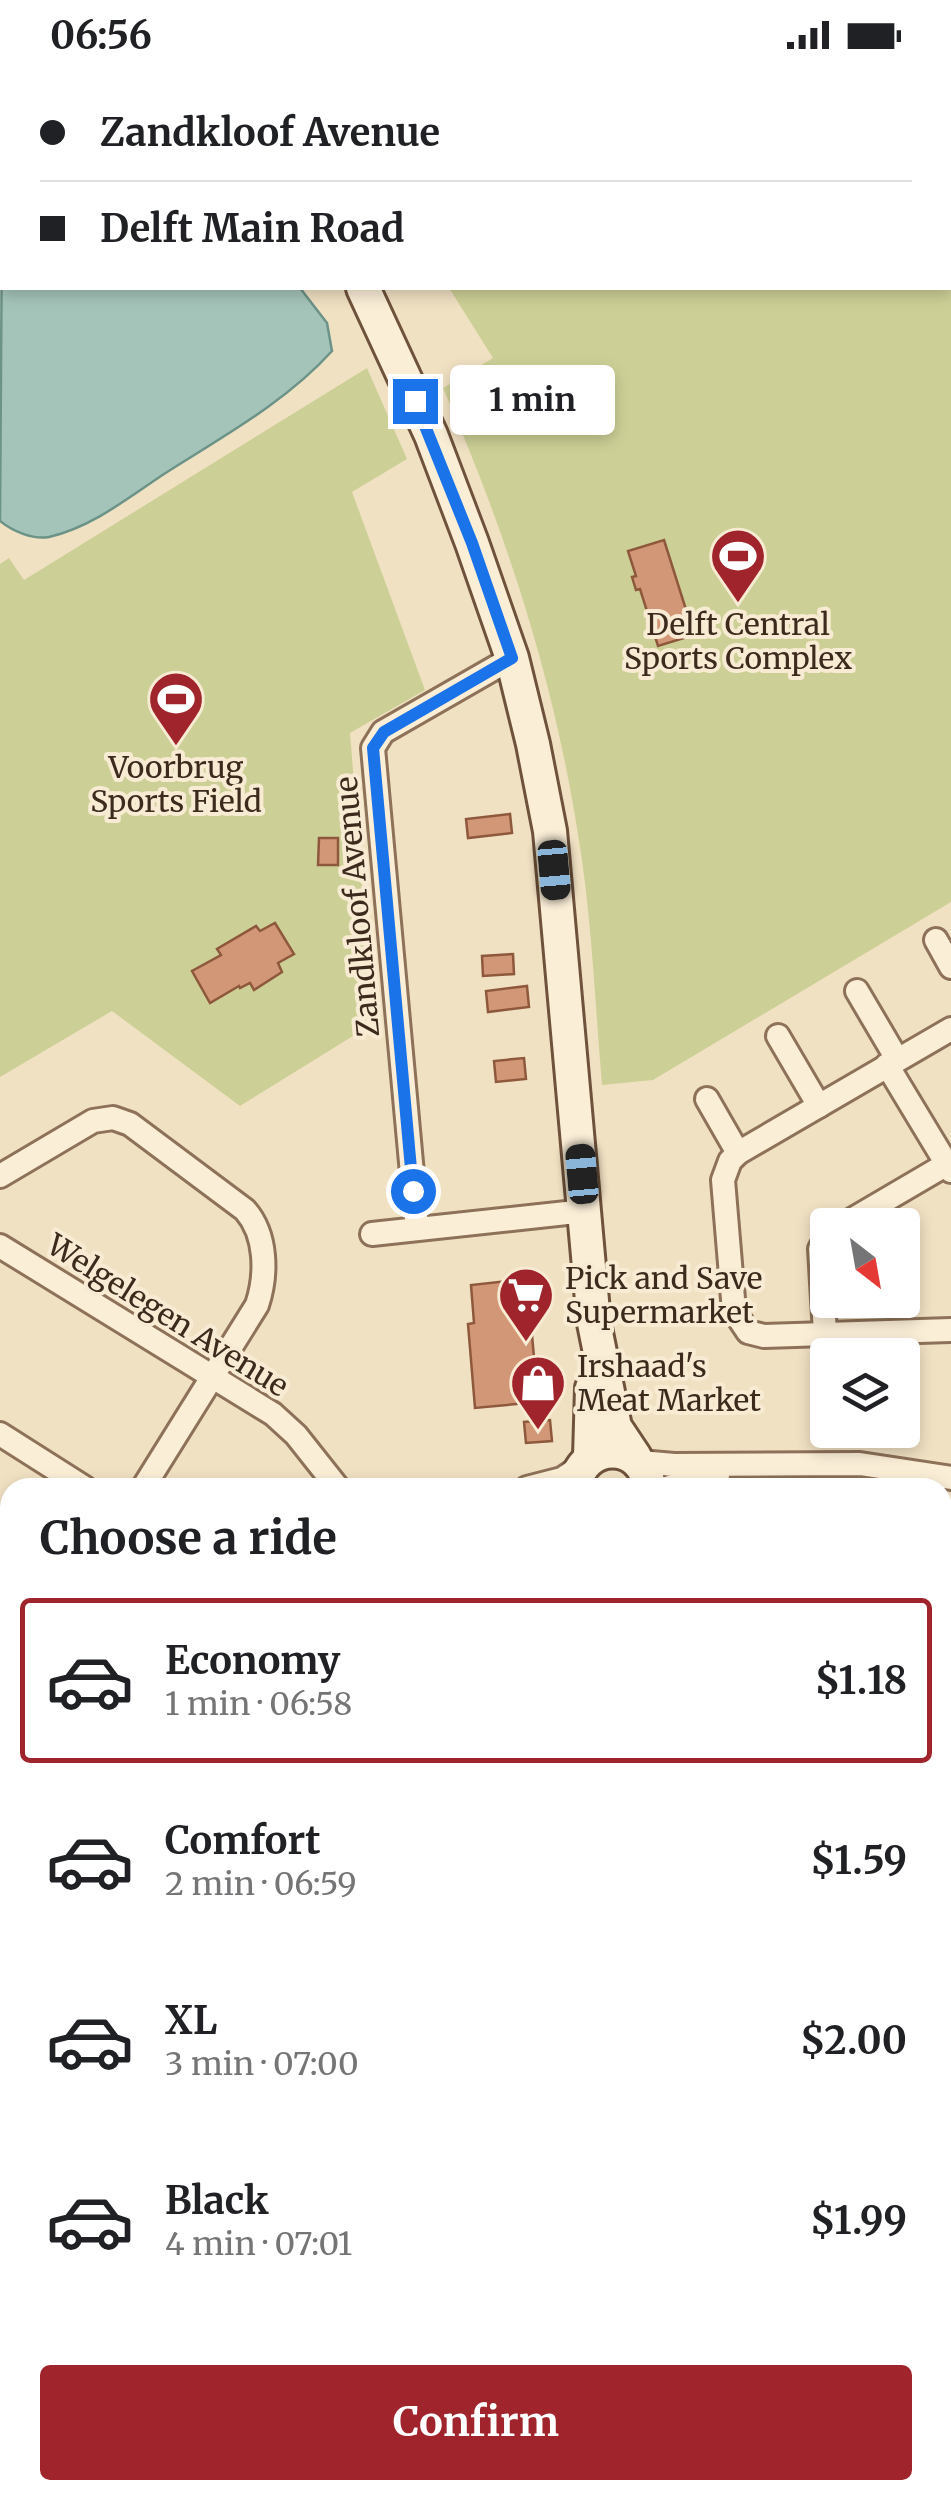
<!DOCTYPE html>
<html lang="en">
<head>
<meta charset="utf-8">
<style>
	:root { --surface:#fff; --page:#f6f6f6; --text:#202124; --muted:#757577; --line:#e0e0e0; --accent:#a0242b }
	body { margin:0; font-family:Merriweather,serif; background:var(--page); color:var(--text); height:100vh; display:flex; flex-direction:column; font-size:38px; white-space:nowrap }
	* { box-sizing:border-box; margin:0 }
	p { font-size:32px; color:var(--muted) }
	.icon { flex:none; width:55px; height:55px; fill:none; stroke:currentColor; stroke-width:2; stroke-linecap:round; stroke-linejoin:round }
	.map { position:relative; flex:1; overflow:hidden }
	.panel { position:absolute; left:0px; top:1408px; width:952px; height:1022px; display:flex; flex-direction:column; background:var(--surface); border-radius:30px 30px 0 0; box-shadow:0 5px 15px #0003 }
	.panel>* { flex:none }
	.guide { position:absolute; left:0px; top:0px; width:952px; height:220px; box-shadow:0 5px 15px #0003; display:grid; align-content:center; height:220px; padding:0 40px; background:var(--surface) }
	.needle { width:65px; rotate:149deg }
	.fabs { position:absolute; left:810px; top:1138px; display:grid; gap:20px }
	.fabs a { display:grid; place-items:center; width:110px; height:110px; border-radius:10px; background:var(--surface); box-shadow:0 5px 15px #0003; font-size:50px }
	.end { position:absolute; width:45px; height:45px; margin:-22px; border:12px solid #1a73e8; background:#fff; box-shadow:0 0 0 5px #fff }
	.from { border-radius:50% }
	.bubble { position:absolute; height:70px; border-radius:10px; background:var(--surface); box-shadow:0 5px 15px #0003; font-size:32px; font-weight:700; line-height:70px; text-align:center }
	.car { position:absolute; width:30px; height:60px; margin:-30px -15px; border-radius:12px; box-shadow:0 0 8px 2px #0007; background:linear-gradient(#222 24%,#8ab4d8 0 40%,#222 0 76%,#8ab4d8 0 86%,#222 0) }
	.guide b { display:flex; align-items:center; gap:35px; height:95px; font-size:38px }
	.guide b+b { border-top:2px solid var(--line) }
	.guide i { width:25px; height:25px; background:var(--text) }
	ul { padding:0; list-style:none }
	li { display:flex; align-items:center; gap:30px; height:165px; margin:0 20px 15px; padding:0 20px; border:5px solid transparent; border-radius:10px }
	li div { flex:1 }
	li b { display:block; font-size:38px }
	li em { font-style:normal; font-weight:700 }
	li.active { border-color:var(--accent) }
	li>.icon { width:90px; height:90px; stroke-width:1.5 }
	h2 { padding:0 40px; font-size:45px; line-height:120px }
	.button { display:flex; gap:20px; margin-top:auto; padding:20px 40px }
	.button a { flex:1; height:115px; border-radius:10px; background:var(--accent); color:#fff; font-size:40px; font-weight:700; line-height:115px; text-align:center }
	.status { display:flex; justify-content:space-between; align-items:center; height:70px; padding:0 50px; background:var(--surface); direction:ltr }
	.status svg { height:28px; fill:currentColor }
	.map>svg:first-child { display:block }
	.green { fill:#cdd096 }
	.water { fill:#a5c4b9; stroke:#6b9387; stroke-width:2.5 }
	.building { fill:#d29776; stroke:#8e583c; stroke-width:2.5 }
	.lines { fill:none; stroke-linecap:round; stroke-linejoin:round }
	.street-casing { stroke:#8d7158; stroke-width:28 }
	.secondary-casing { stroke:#6f523b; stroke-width:38 }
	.street { stroke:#fbeed7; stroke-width:22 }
	.secondary { stroke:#fbeed7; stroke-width:32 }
	.route { stroke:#1a73e8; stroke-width:12 }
	.labels { text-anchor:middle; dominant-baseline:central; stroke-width:8; stroke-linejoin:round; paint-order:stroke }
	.poi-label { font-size:30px; fill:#3c2a1d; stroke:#f8ebd3 }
	.street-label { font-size:30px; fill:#3c2a1d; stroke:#f8ebd3 }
</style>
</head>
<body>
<div class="status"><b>06:56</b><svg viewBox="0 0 49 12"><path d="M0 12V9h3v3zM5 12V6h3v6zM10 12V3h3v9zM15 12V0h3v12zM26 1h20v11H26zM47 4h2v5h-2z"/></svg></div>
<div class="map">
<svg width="951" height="2428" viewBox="0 0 951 2428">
	<rect width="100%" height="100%" fill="#f1e1c3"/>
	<g class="green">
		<path d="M606 0H951V832L653 1010 602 1015C595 934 592 851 579 771 555 613 507 464 443 318L493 288 449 218H950V2Z"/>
		<path d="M367 298 407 389 352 422 425 620 350 663 372 935 365 942 366 958 240 1036 112 941 0 1007V494L9 488 24 510Z"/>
	</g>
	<path class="water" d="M2 149V218H300L327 253 332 281C286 332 222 367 164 404 128 428 92 457 49 467 33 470 12 461 0 451Z"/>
	<g class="building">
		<path d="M0 0H104L2 2V22Z"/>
		<path d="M664 470 694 565 658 576 640 519 636 520 632 507 636 506 628 481Z"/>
		<path d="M510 744 512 763 468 768 466 749Z"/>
		<path d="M319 768H338V795H318Z"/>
		<path d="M275 853 294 884 278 893 282 902 254 920 250 913 240 918 239 916 210 933 192 901 221 885 217 879 256 856 260 861Z"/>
		<path d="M513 884 514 904 483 906 482 886Z"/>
		<path d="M527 916 529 937 488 942 486 921Z"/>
		<path d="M524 988 526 1009 496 1012 494 991Z"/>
		<path d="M527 1209 538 1332 475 1338 468 1254 474 1253 471 1215Z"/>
		<path d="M550 1350 552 1371 526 1373 524 1352Z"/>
	</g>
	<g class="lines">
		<g class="street-casing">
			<g id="street">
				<path d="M381 0 383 2"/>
				<path d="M541 0 543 2"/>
				<path d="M312 2 316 0"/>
				<path d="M936 870 951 897"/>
				<path d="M857 921 897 989"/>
				<path d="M951 959 738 1083 730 1091 723 1110 734 1241 748 1262 764 1266 951 1260"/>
				<path d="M778 966 819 1036"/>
				<path d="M887 995 951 1101"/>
				<path d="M707 1029 738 1083"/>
				<path d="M0 1106 93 1051 113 1048 130 1054 245 1140C267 1165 267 1205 257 1235L143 1418"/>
				<path d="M843 1155 947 1094"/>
				<path d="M417 1158 373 678 383 662 512 588"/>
				<path d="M372 1164 585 1141"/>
				<path d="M0 1176 273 1344 296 1365 338 1418"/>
				<path d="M825 1263 820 1179 828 1164"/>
				<path d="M0 1364 85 1418"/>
				<path d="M640 1392 674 1395 860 1394 951 1408"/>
				<path d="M527 1418 562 1409 581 1396"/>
				<path d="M666 1418 718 1405"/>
				<path d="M0 1634 10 1619"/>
				<path d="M0 1859 10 1857"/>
				<path d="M0 2023H10"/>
				<path d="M945 2159 948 2416"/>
				<path d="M131 2420 132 2428"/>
				<path d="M263 2420 264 2428"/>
				<path d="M523 2420 524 2428"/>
				<path d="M381 2428 470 2420"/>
				<path d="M765 2428 822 2420"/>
			</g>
		</g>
		<g class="secondary-casing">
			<g id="secondary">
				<path d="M223 0 225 2"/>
				<path d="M363 218 431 365 472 473 512 588 533 674 550 761 594 1253 615 1357 635 1387"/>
				<path d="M590 1387 592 1318"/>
				<path d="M575 1418C580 1370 645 1369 649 1418"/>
				<path d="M692 2420V2428"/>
			</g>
		</g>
		<use href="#street" class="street"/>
		<use href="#secondary" class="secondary"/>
	</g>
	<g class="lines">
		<path class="route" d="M413 1121 373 678 384 662 512 588 472 473 415 331"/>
	</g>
	<defs>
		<g id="stadium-pin" transform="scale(2.875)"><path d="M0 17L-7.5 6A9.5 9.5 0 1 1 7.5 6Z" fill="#a0242b" stroke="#f8ebd3"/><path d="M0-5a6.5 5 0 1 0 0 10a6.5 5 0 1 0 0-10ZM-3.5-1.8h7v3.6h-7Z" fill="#fff"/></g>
		<g id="supermarket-pin" transform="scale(2.875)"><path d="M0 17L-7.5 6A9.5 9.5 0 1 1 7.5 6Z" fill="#a0242b" stroke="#f8ebd3"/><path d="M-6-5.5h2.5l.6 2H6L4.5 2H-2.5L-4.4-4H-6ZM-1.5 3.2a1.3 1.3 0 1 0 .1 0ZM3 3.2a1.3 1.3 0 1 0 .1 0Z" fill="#fff"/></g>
		<g id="shop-pin" transform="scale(2.875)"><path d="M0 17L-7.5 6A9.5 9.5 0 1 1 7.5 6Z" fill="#a0242b" stroke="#f8ebd3"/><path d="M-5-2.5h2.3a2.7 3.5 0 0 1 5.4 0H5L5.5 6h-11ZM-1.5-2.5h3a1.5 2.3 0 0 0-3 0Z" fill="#fff"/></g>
	</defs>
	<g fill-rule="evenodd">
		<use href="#stadium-pin" x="738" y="486"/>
		<use href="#stadium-pin" x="176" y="629"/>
		<use href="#supermarket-pin" x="526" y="1225"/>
		<use href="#shop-pin" x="538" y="1313"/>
	</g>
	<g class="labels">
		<g class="poi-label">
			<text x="738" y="554">Delft Central<tspan x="738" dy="34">Sports Complex</tspan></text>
			<text x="176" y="697">Voorbrug<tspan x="176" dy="34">Sports Field</tspan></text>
			<text x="565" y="1208" text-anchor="start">Pick and Save<tspan x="565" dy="34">Supermarket</tspan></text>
			<text x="577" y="1296" text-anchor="start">Irshaad's<tspan x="577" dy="34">Meat Market</tspan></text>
		</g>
		<g class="street-label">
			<text transform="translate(357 837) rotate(-95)">Zandkloof Avenue</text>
			<text transform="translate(168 1245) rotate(32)">Welgelegen Avenue</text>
		</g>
	</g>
</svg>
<div class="fabs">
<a><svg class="needle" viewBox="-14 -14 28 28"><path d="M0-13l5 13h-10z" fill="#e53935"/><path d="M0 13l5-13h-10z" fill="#757577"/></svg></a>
<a><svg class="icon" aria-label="layers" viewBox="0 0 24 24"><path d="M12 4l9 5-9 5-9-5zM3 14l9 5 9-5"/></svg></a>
</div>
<i class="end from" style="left:413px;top:1121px"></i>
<i class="end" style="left:415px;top:331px"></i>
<div class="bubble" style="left:450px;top:295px;width:165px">1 min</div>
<i class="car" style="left:554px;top:800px;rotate:175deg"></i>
<i class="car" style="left:582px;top:1104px;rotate:355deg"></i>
<div class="guide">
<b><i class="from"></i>Zandkloof Avenue</b>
<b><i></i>Delft Main Road</b>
</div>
<section class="panel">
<h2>Choose a ride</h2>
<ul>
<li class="active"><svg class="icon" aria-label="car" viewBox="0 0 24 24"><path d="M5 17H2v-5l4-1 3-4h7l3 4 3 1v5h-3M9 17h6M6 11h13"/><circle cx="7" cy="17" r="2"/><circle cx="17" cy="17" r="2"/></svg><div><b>Economy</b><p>1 min · 06:58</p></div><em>$1.18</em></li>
<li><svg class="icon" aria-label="car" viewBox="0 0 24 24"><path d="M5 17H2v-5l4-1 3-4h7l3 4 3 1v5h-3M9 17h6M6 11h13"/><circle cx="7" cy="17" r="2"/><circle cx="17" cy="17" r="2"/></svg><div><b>Comfort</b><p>2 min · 06:59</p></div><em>$1.59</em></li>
<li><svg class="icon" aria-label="car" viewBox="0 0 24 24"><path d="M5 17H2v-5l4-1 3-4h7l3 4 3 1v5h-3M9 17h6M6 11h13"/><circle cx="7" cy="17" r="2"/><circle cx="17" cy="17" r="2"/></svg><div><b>XL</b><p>3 min · 07:00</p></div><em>$2.00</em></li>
<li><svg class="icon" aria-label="car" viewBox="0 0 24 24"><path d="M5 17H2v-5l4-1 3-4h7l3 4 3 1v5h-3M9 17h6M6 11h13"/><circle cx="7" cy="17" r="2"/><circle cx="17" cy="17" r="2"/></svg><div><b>Black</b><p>4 min · 07:01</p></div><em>$1.99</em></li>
</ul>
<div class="button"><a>Confirm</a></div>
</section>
</div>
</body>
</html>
